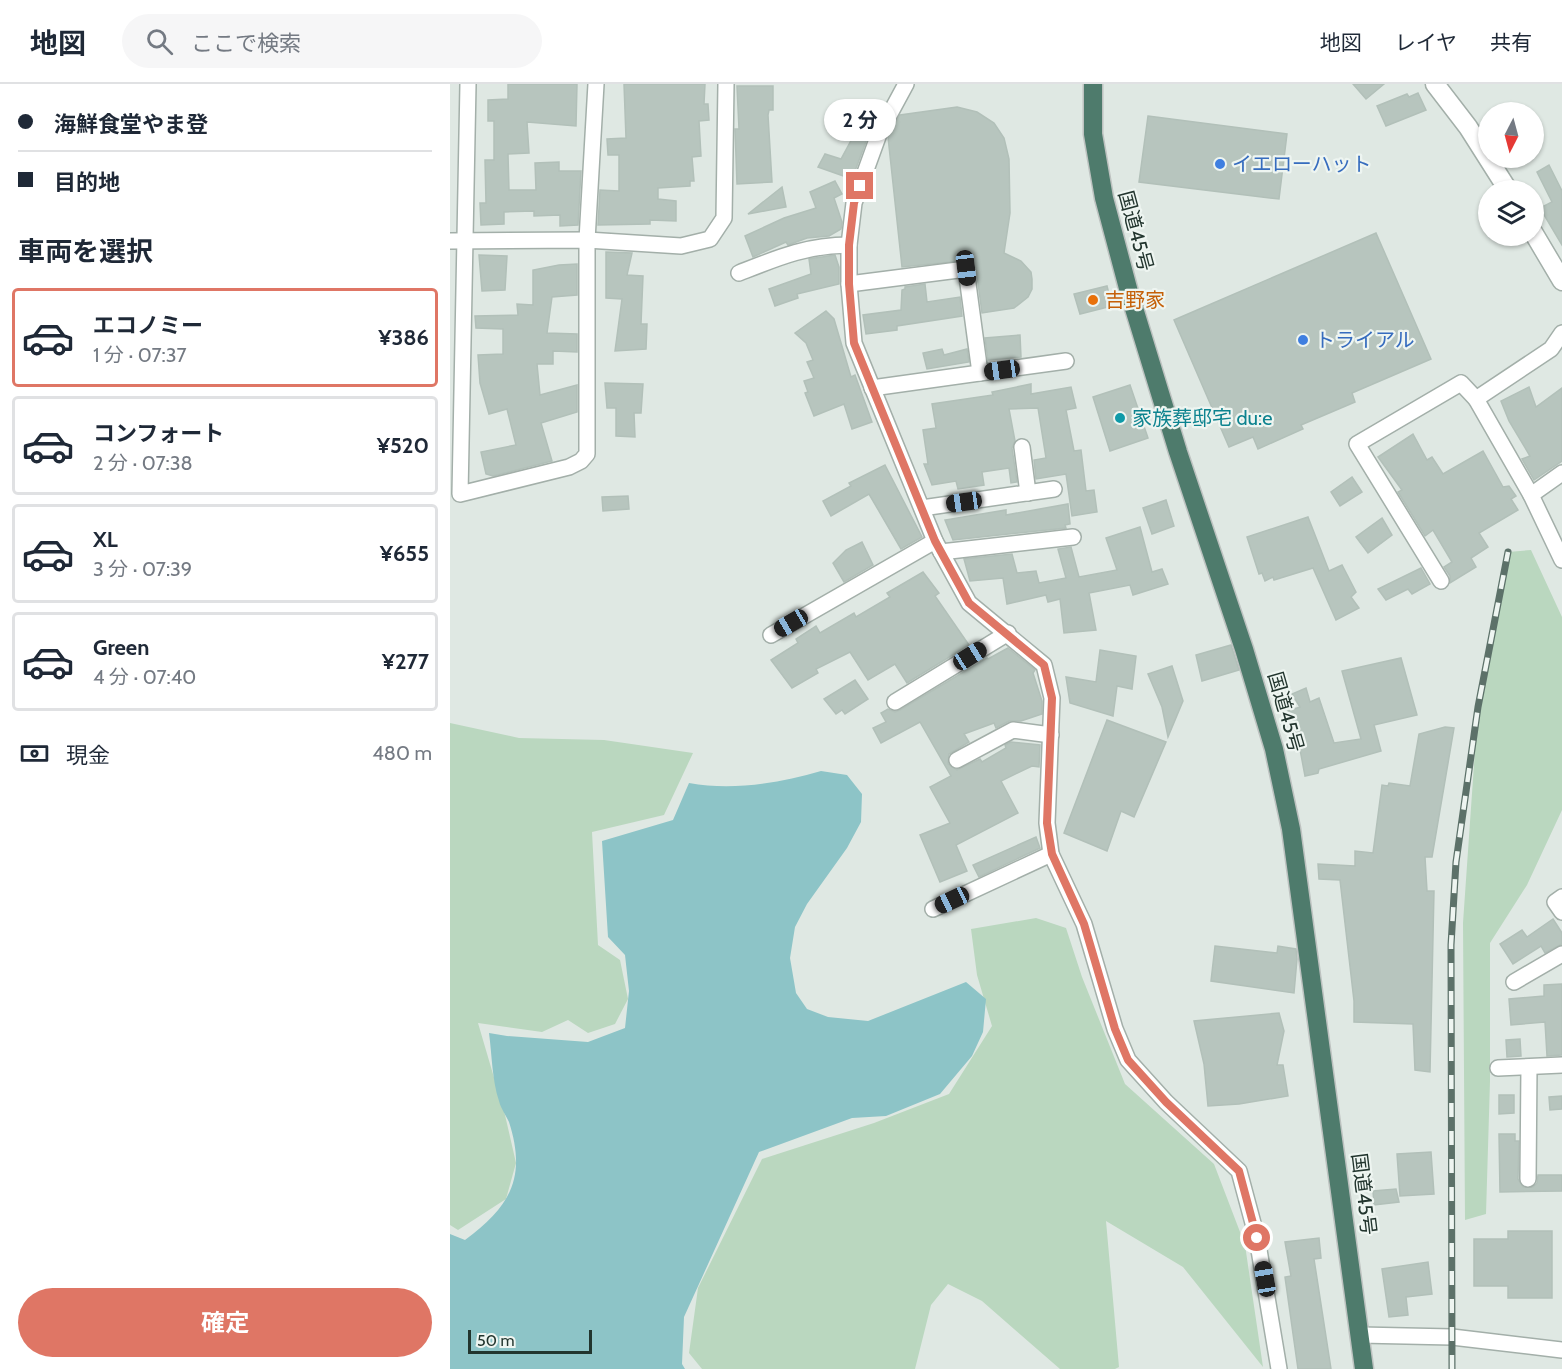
<!DOCTYPE html>
<html lang="ja">
<head>
<meta charset="utf-8">
<style>
	:root { --surface:#fff; --page:#f6f6f7; --text:#1f2937; --muted:#747a83; --line:#e0e1e3; --accent:#df7665 }
	body { margin:0; font-family:Cabin,"Noto Sans JP",sans-serif; background:var(--page); color:var(--text); height:100vh; display:flex; flex-direction:column; font-size:22px; white-space:nowrap }
	* { box-sizing:border-box; margin:0 }
	p { font-size:20px; color:var(--muted) }
	.icon { flex:none; width:33px; height:33px; fill:none; stroke:currentColor; stroke-width:2; stroke-linecap:round; stroke-linejoin:round }
	.map { position:relative; flex:1; overflow:hidden }
	.drawer { display:flex; flex-direction:column; background:var(--surface); width:450px }
	.drawer>* { flex:none }
	.banner { display:grid; align-content:center; height:132px; padding:0 18px; background:var(--surface) }
	.needle { width:39px; rotate:186deg }
	.tools { position:absolute; left:1028px; top:18px; display:grid; gap:12px }
	.tools a { display:grid; place-items:center; width:66px; height:66px; border-radius:50%; background:var(--surface); box-shadow:0 2px 4px #0004; font-size:30px }
	.scale { position:absolute; left:18px; bottom:15px; width:124px; box-sizing:border-box; padding-left:6px; border:3px solid #22352e; border-top:0; font-size:16px; line-height:21px; white-space:nowrap; color:#22352e; -webkit-text-stroke:4px #eef5f1; paint-order:stroke }
	.end { position:absolute; width:27px; height:27px; margin:-14px; border:8px solid #df7665; background:#fff; box-shadow:0 0 0 3px #fff }
	.from { border-radius:50% }
	.bubble { position:absolute; height:42px; border-radius:21px; background:var(--surface); box-shadow:0 2px 4px #0004; font-size:20px; font-weight:700; line-height:42px; text-align:center }
	.car { position:absolute; width:18px; height:36px; margin:-18px -9px; border-radius:8px; box-shadow:0 0 4px 2px #0007; background:linear-gradient(#222 24%,#8ab4d8 0 40%,#222 0 76%,#8ab4d8 0 86%,#222 0) }
	.banner b { display:flex; align-items:center; gap:21px; height:57px; font-size:22px }
	.banner b+b { border-top:2px solid var(--line) }
	.banner i { width:15px; height:15px; background:var(--text) }
	ul { padding:0; list-style:none }
	li { display:flex; align-items:center; gap:18px; height:99px; margin:0 12px 9px; padding:0 6px; border:3px solid var(--line); border-radius:6px }
	li div { flex:1 }
	li b { display:block; font-size:22px }
	li em { font-style:normal; font-weight:700 }
	li.current { border-color:var(--accent) }
	li>.icon { width:54px; height:54px; stroke-width:1.5 }
	h2 { padding:0 18px; font-size:27px; line-height:72px }
	.pay { display:flex; align-items:center; gap:15px; height:66px; padding:0 18px; font-size:22px }
	.pay p { margin-inline-start:auto }
	.action { display:flex; gap:12px; margin-top:auto; padding:12px 18px }
	.action a { flex:1; height:69px; border-radius:36px; background:var(--accent); color:#fff; font-size:24px; font-weight:700; line-height:69px; text-align:center }
	header { display:flex; align-items:center; gap:36px; box-sizing:border-box; height:84px; padding:0 30px; background:var(--surface); border-bottom:2px solid var(--line) }
	header strong { font-size:28px }
	nav { display:flex; gap:33px; margin-inline-start:auto; font-size:21px }
	.search { width:420px; height:54px; background:var(--page); display:flex; align-items:center; gap:15px; box-sizing:border-box; padding:0 21px; border-radius:33px; color:var(--muted); font-size:22px }
	main { display:flex; flex:1; min-height:0 }
	.map>svg:first-child { display:block }
	.green { fill:#bad7bf }
	.water { fill:#8dc4c7 }
	.building { fill:#b7c5be; stroke:#b2c0b9; stroke-width:1.5 }
	.lines { fill:none; stroke-linecap:round; stroke-linejoin:round }
	.minor-casing { stroke:#a3afa9; stroke-width:18 }
	.tertiary-casing { stroke:#a3afa9; stroke-width:21 }
	.trunk-casing { stroke:#bdc2c0; stroke-width:21 }
	.minor { stroke:#fff; stroke-width:15 }
	.tertiary { stroke:#fff; stroke-width:18 }
	.trunk { stroke:#4e7b6c; stroke-width:18 }
	.rail-casing { stroke:#5c7169; stroke-width:7 }
	.rail { stroke:#eef5f1; stroke-width:4.5; stroke-dasharray:14; stroke-linecap:butt }
	.route { stroke:#df7665; stroke-width:8 }
	.shop-dot { fill:#3f7fe0; stroke:#eef5f1; stroke-width:2 }
	.food-dot { fill:#e8710a; stroke:#eef5f1; stroke-width:2 }
	.culture-dot { fill:#0f9aa8; stroke:#eef5f1; stroke-width:2 }
	.labels { text-anchor:middle; dominant-baseline:central; stroke-width:4.5; stroke-linejoin:round; paint-order:stroke }
	.shop-label { font-size:20px; fill:#366cbe; stroke:#eef5f1; text-anchor:start }
	.street-label { font-size:20px; fill:#22352e; stroke:#eef5f1 }
	.food-label { font-size:20px; fill:#c56008; stroke:#eef5f1; text-anchor:start }
	.culture-label { font-size:20px; fill:#0d838f; stroke:#eef5f1; text-anchor:start }
</style>
</head>
<body>
<header>
<strong>地図</strong>
<div class="search"><svg class="icon" aria-label="search" viewBox="0 0 24 24"><circle cx="10" cy="10" r="6"/><path d="M15 15l6 6"/></svg>ここで検索</div>
<nav><a>地図</a><a>レイヤ</a><a>共有</a></nav>
</header>
<main>
<section class="drawer">
<div class="banner">
<b><i class="from"></i>海鮮食堂やま登</b>
<b><i></i>目的地</b>
</div>
<h2>車両を選択</h2>
<ul>
<li class="current"><svg class="icon" aria-label="car" viewBox="0 0 24 24"><path d="M5 17H2v-5l4-1 3-4h7l3 4 3 1v5h-3M9 17h6M6 11h13"/><circle cx="7" cy="17" r="2"/><circle cx="17" cy="17" r="2"/></svg><div><b>エコノミー</b><p>1 分 · 07:37</p></div><em>¥386</em></li>
<li><svg class="icon" aria-label="car" viewBox="0 0 24 24"><path d="M5 17H2v-5l4-1 3-4h7l3 4 3 1v5h-3M9 17h6M6 11h13"/><circle cx="7" cy="17" r="2"/><circle cx="17" cy="17" r="2"/></svg><div><b>コンフォート</b><p>2 分 · 07:38</p></div><em>¥520</em></li>
<li><svg class="icon" aria-label="car" viewBox="0 0 24 24"><path d="M5 17H2v-5l4-1 3-4h7l3 4 3 1v5h-3M9 17h6M6 11h13"/><circle cx="7" cy="17" r="2"/><circle cx="17" cy="17" r="2"/></svg><div><b>XL</b><p>3 分 · 07:39</p></div><em>¥655</em></li>
<li><svg class="icon" aria-label="car" viewBox="0 0 24 24"><path d="M5 17H2v-5l4-1 3-4h7l3 4 3 1v5h-3M9 17h6M6 11h13"/><circle cx="7" cy="17" r="2"/><circle cx="17" cy="17" r="2"/></svg><div><b>Green</b><p>4 分 · 07:40</p></div><em>¥277</em></li>
</ul>
<div class="pay"><svg class="icon" aria-label="cash" viewBox="0 0 24 24"><path d="M3 7h18v10H3z"/><circle cx="12" cy="12" r="2"/></svg>現金<p>480 m</p></div>
<div class="action"><a>確定</a></div>
</section>
<div class="map">
<svg width="1112" height="1285" viewBox="0 0 1112 1285">
	<rect width="100%" height="100%" fill="#dfe8e3"/>
	<g class="green">
		<path d="M1081 466 1112 533V726L1077 801 1040 859V997L1036 1130 1015 1136 1013 839 1028 623 1058 468Z"/>
		<path d="M0 639 69 654 154 656 243 669 214 731 142 748 148 861 170 876 178 915 165 940 138 949 118 936 92 948 28 939 55 1031 66 1079 56 1115 8 1146 0 1141Z"/>
		<path d="M586 834 616 844 632 893 675 1000 764 1080 795 1161 813 1283 733 1183 656 1137 669 1283 665 1285H610L532 1217 498 1200 481 1221 465 1285H252L239 1269 248 1204 312 1075 424 1039 499 1010 542 942 527 891 521 845Z"/>
	</g>
	<path class="water" d="M371 687 397 691 412 710 411 738 397 764 357 820 345 843 340 874 346 909 357 925 378 933 418 937 516 898 536 915 533 948 522 972 490 1010 436 1032 402 1034 309 1068 234 1233 232 1280 235 1285H0V1150L15 1156C60 1123 77 1094 59 1038 56 1031 51 1025 49 1017 42 996 42 971 39 949L57 952 138 958 175 944 179 907 175 871 158 853 152 757 223 736 239 699C283 707 329 699 371 687Z"/>
	<g class="building">
		<path d="M58 0H127L126 42 77 38 79 69 58 70 59 106H86L85 79 109 78V87H131L128 141 110 142V131L84 132V127L54 128V140L31 141 30 119H36L35 76H44V37H38V16L58 15Z"/>
		<path d="M174 0H255L254 20H258L259 36 249 37 251 72 242 73 244 97H240V102L208 104V115L226 117V137L200 136V140L148 141 150 106 169 107V71H158L157 55 176 54Z"/>
		<path d="M903 0H934L916 15Z"/>
		<path d="M287 2H323V26H319L318 31 322 98 287 100 285 45H289Z"/>
		<path d="M968 9 976 26 936 42 927 22 957 10 959 13Z"/>
		<path d="M507 23 527 28 544 39 554 54 559 75 560 129 554 169 571 177 581 188 582 195V205L578 213 564 224 532 229 526 184 519 176 452 183 438 53 450 31Z"/>
		<path d="M698 32 837 50 829 115 689 98Z"/>
		<path d="M410 40 421 44 402 95 368 83 375 70 391 75Z"/>
		<path d="M1099 81 1112 107V161L1090 124 1102 118 1087 88Z"/>
		<path d="M385 97 392 110 384 114 392 138 391 145 379 152 357 154 338 161 336 158 303 173 295 152 334 134 366 124 360 108Z"/>
		<path d="M332 103 336 123 298 130Z"/>
		<path d="M926 149 981 275 902 309 905 318 851 341 853 345 808 365 803 353 779 363 724 236Z"/>
		<path d="M156 168 182 169 177 191 193 192 191 240H197L196 265 165 267 172 215 156 214Z"/>
		<path d="M29 171 57 172 55 206 32 207Z"/>
		<path d="M385 171 389 183V200L347 210 348 214 325 222 319 205 361 190 359 175Z"/>
		<path d="M127 180V211L102 213 97 249 127 250V268L103 267V280H87L90 311 127 301V328L91 339 102 377 43 392 36 390 31 368 66 361 57 325 39 330 30 299 28 271 53 270V245L26 244 25 232 68 231 67 220 83 221V186L109 181Z"/>
		<path d="M475 200 477 218 510 213 512 232 447 242V246L416 250 413 231 451 226 452 206 455 205V203Z"/>
		<path d="M657 202 662 222 630 230 624 210Z"/>
		<path d="M376 227 384 235 401 293 405 291 422 338 402 345 394 320 364 332 355 309 358 308 354 297 364 294 357 278 363 276 356 259 345 249Z"/>
		<path d="M570 251 571 273 538 276 535 254Z"/>
		<path d="M492 265 494 271 517 265 519 278 477 285 473 269Z"/>
		<path d="M155 299 193 300 191 329H184L185 353 166 352V324H157Z"/>
		<path d="M581 300V310L621 303 626 324 616 326 624 367 631 366 636 407 644 406 647 428 622 432 616 390 586 395 584 376 596 374 588 324 559 325 565 357 562 364 567 398 561 399 559 384 532 388 534 401 508 405 506 397 482 401 474 380H478L473 346 486 344 482 320 543 311 542 308Z"/>
		<path d="M680 301 698 354 660 367 643 313Z"/>
		<path d="M1079 303 1086 323 1112 304V377L1084 396 1072 375 1080 372 1059 337 1051 317Z"/>
		<path d="M963 350 977 376 982 373 993 390 1033 367 1053 403 1059 402 1066 412 1061 415 1068 426 1029 449 1038 463 1021 474 1026 483 1000 499V492L994 483 1002 478 983 446 975 452 948 408 952 406 928 373Z"/>
		<path d="M435 381 472 453 451 465 419 410 381 432 373 417 401 402 399 399Z"/>
		<path d="M902 393 912 408 890 422 881 408Z"/>
		<path d="M178 412 179 425 153 427 152 413Z"/>
		<path d="M716 416 724 442 702 450 693 424Z"/>
		<path d="M618 420 620 440 615 441 616 444 503 456 495 436 556 426V431Z"/>
		<path d="M858 433 879 487 892 481 906 508 901 513 909 524 886 536 863 484 824 496 823 493 815 497 812 489 809 490 797 453Z"/>
		<path d="M932 434 942 451 918 469 906 453Z"/>
		<path d="M690 443 702 488 712 485 718 500 683 511 680 501 639 509 646 546 614 549 610 515 598 518 596 511 557 520 553 494 520 497 514 475 562 470 567 489 586 487 589 499 616 494 608 465 621 463 629 493 667 486 656 454Z"/>
		<path d="M412 458 423 481 394 498 383 479 396 466Z"/>
		<path d="M971 484 980 500 962 510 958 505 936 516 928 505Z"/>
		<path d="M473 488 489 509 485 512 519 561 457 599 445 580 418 596 400 568 366 585 368 589 342 604 321 576 348 559 346 555 366 542 370 549 404 529 406 533 440 513 437 509Z"/>
		<path d="M781 561 789 586 752 597 746 571Z"/>
		<path d="M558 564 585 586 583 589 592 617V630L571 637H559L546 644 544 639 514 650 519 658 499 670 498 680 507 686 530 675 532 678 556 664 555 661 561 658 590 661 589 683 582 682 551 697 568 729 506 761 517 787 490 798 470 751 500 739 480 703 501 692 470 638 431 659 423 644 436 638 431 629 438 625 445 628 450 626 537 574 538 575Z"/>
		<path d="M650 566 686 572 682 605 667 602 663 632 620 619 616 593 646 598Z"/>
		<path d="M951 574 967 631 924 641 931 667 869 685 868 689 855 692 849 660 838 627 850 623 842 610 856 604 860 618 869 614 884 659 911 655 892 587Z"/>
		<path d="M722 582 733 617 718 653 712 623 698 590Z"/>
		<path d="M405 596 418 615 395 630 392 626 386 630 374 615Z"/>
		<path d="M657 636 716 658 684 733 671 727 657 767 614 749Z"/>
		<path d="M995 643 1004 644 982 773H975L977 807H984L980 988 965 986 963 940 904 938V917L890 796 869 795 868 780 905 782V767L923 769 932 701 938 702 939 699 960 702 969 650Z"/>
		<path d="M586 753 590 764 529 793 523 781Z"/>
		<path d="M1103 835 1112 849V860L1095 869 1091 862 1063 880 1050 860 1072 846 1077 853Z"/>
		<path d="M765 862 827 869 828 862 846 865 847 875 844 909 761 897Z"/>
		<path d="M1112 900V971L1097 972 1095 938 1061 941 1059 915 1094 912V901Z"/>
		<path d="M829 929 834 947 827 981H833L838 1012 789 1020 758 1022 754 980 744 937Z"/>
		<path d="M1070 955 1071 972 1057 973 1056 956Z"/>
		<path d="M1049 1011H1064V1029L1049 1030Z"/>
		<path d="M1112 1012V1025L1100 1026 1099 1013Z"/>
		<path d="M1049 1050H1065V1057H1069L1068 1095 1073 1103H1083L1087 1099 1088 1091H1112V1107L1050 1108Z"/>
		<path d="M981 1068 984 1110 950 1112 947 1070Z"/>
		<path d="M946 1105 949 1118 924 1121 923 1107Z"/>
		<path d="M1058 1147H1102V1214H1058V1202H1024V1155H1058Z"/>
		<path d="M869 1154 871 1174 864 1175 881 1285H848L835 1193 841 1192 835 1158Z"/>
		<path d="M978 1178 982 1210 956 1213 958 1231 939 1233 932 1185Z"/>
	</g>
	<g class="lines">
		<g class="minor-casing">
			<g id="minor">
				<path d="M18 0 10 410 119 383 131 377 137 370V156L146 0"/>
				<path d="M456 0 429 50 404 119 399 161V200L404 259 485 457 519 519 594 581 602 614 597 739 601 770 634 840 665 945 678 976 716 1018 789 1087 807 1154 829 1285"/>
				<path d="M0 157 137 156 231 162 260 155 274 134 276 0"/>
				<path d="M289 189C327 174 357 161 399 161"/>
				<path d="M399 200 516 185 530 289"/>
				<path d="M1112 249 1101 265 1026 315 1081 411 1112 476"/>
				<path d="M422 304 616 277"/>
				<path d="M572 363 578 409"/>
				<path d="M1081 411 1112 389"/>
				<path d="M472 424 604 405"/>
				<path d="M491 468 623 453"/>
				<path d="M991 497 907 360 1011 299 1026 315"/>
				<path d="M321 551 485 457"/>
				<path d="M445 618 558 549"/>
				<path d="M507 676 563 646 601 651"/>
				<path d="M1112 813 1105 818 1112 828"/>
				<path d="M483 825 601 770"/>
				<path d="M1064 898 1112 870"/>
				<path d="M1048 984 1112 981"/>
				<path d="M1078 1095 1079 983"/>
				<path d="M910 1251 1002 1253 1112 1266"/>
			</g>
		</g>
		<g class="tertiary-casing">
			<g id="tertiary">
				<path d="M985 0 1018 43 1058 106"/>
				<path d="M1083 148 1112 197"/>
			</g>
		</g>
		<g class="trunk-casing">
			<path id="trunk" d="M643 0V50L654 114 679 208 728 368 794 565 824 665 841 745 914 1285"/>
		</g>
		<use href="#minor" class="minor"/>
		<use href="#tertiary" class="tertiary"/>
		<use href="#trunk" class="trunk"/>
		<g class="rail-casing">
			<path id="rail" d="M1002 1285 1001 861 1006 778 1028 623 1058 468"/>
		</g>
		<use href="#rail" class="rail"/>
	</g>
	<g class="lines">
		<path class="route" d="M410 102 404 119 399 161V200L404 259 485 457 519 519 594 581 602 614 597 739 602 770 634 840 665 945 678 976 716 1018 789 1087 807 1154"/>
	</g>
	<g class="shop-dot">
		<circle cx="770" cy="80" r="6"/>
		<circle cx="853" cy="256" r="6"/>
	</g>
	<circle class="food-dot" cx="643" cy="216" r="6"/>
	<circle class="culture-dot" cx="670" cy="334" r="6"/>
	<g class="labels">
		<g class="shop-label">
			<text x="782" y="80">イエローハット</text>
			<text x="865" y="256">トライアル</text>
		</g>
		<g class="street-label">
			<text transform="translate(686 147) rotate(75)">国道45号</text>
			<text transform="translate(836 628) rotate(74)">国道45号</text>
			<text transform="translate(914 1110) rotate(83)">国道45号</text>
		</g>
		<g class="food-label">
			<text x="655" y="216">吉野家</text>
		</g>
		<g class="culture-label">
			<text x="682" y="334">家族葬邸宅 du:e</text>
		</g>
	</g>
</svg>
<div class="tools">
<a><svg class="needle" viewBox="-14 -14 28 28"><path d="M0-13l5 13h-10z" fill="#e53935"/><path d="M0 13l5-13h-10z" fill="#747a83"/></svg></a>
<a><svg class="icon" aria-label="layers" viewBox="0 0 24 24"><path d="M12 4l9 5-9 5-9-5zM3 14l9 5 9-5"/></svg></a>
</div>
<div class="scale">50 m</div>
<i class="end from" style="left:807px;top:1154px"></i>
<i class="end" style="left:410px;top:102px"></i>
<div class="bubble" style="left:374px;top:15px;width:72px">2 分</div>
<i class="car" style="left:516px;top:184px;rotate:173deg"></i>
<i class="car" style="left:552px;top:286px;rotate:262deg"></i>
<i class="car" style="left:514px;top:418px;rotate:262deg"></i>
<i class="car" style="left:341px;top:539px;rotate:240deg"></i>
<i class="car" style="left:520px;top:572px;rotate:58deg"></i>
<i class="car" style="left:502px;top:816px;rotate:245deg"></i>
<i class="car" style="left:815px;top:1195px;rotate:350deg"></i>
</div>
</main>
</body>
</html>
